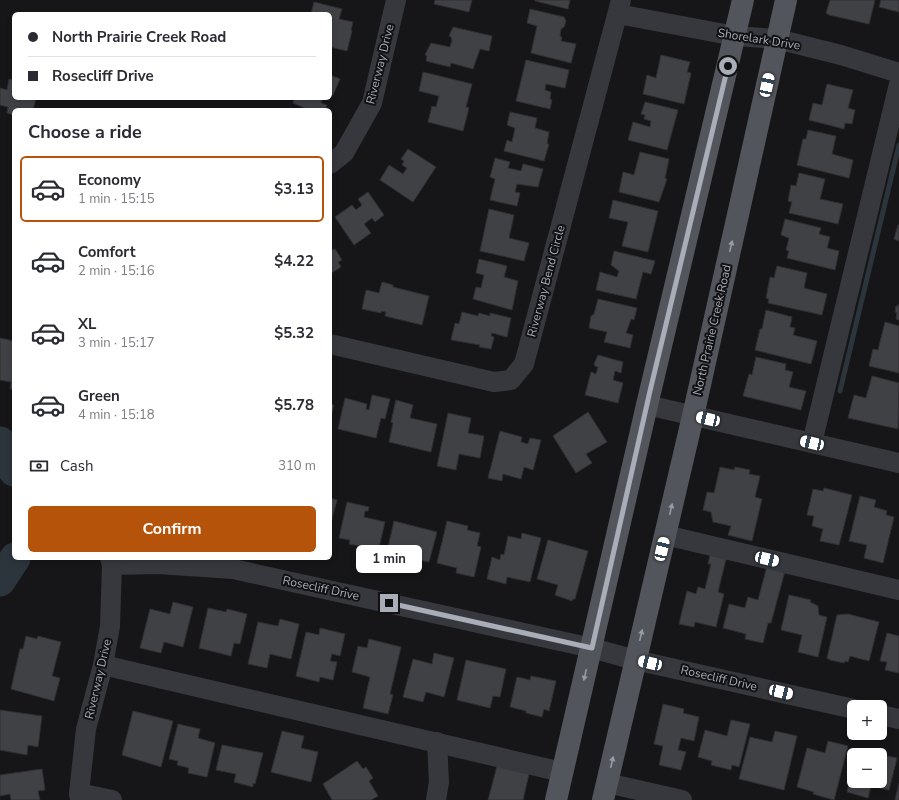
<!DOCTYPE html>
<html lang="en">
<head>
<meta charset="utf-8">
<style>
	:root { --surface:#fff; --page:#f2f2f3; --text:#2b2b33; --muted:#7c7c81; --line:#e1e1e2; --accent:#b45309 }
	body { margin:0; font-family:"Nunito Sans",sans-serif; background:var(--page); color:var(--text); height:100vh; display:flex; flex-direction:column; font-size:15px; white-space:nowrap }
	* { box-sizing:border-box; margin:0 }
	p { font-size:13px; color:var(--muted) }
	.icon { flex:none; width:22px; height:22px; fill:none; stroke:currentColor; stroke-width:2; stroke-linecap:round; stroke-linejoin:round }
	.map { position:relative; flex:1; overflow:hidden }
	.sheet { position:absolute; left:12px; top:108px; width:320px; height:452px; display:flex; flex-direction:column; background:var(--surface); border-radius:6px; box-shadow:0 2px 6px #0003 }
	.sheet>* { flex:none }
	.top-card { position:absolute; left:12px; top:12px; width:320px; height:88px; border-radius:6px; box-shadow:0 2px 6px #0003; display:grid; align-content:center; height:88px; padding:0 16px; background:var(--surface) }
	.controls { position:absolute; left:847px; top:700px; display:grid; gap:8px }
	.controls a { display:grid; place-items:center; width:40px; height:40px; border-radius:6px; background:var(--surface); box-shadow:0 2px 6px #0003; font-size:20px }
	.end { position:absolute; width:18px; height:18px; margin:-9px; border:5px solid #a8adb8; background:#111; box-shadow:0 0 0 2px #111 }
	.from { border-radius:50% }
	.bubble { position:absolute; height:28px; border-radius:6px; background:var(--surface); box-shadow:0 2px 6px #0003; font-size:13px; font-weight:700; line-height:28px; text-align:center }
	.car { position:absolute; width:12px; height:24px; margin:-12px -6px; border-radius:5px; box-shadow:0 0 3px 1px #0007; background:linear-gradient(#fff 24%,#345 0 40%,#fff 0 76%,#345 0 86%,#fff 0) }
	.top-card b { display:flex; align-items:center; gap:14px; height:38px; font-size:15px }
	.top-card b+b { border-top:1px solid var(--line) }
	.top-card i { width:10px; height:10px; background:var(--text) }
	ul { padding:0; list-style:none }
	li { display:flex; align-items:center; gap:12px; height:66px; margin:0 8px 6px; padding:0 8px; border:2px solid transparent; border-radius:6px }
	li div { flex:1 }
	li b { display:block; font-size:15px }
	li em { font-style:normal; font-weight:700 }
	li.current { border-color:var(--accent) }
	li>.icon { width:36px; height:36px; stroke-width:1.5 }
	h2 { padding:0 16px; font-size:18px; line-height:48px }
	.pay { display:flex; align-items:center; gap:10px; height:44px; padding:0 16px; font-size:15px }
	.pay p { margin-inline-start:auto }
	.action { display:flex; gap:8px; margin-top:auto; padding:8px 16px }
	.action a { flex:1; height:46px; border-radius:6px; background:var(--accent); color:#fff; font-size:16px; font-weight:700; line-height:46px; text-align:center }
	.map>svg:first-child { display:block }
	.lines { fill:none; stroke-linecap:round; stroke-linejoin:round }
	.stream { stroke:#2c353c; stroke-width:5 }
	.river { stroke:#2c353c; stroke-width:31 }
	.building { fill:#404145; stroke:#303034 }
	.minor { stroke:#37383d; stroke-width:20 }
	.major { stroke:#53555c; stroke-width:22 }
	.oneway { fill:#979ba6 }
	.route { stroke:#a8adb8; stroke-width:5 }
	.labels { text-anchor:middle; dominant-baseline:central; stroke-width:4; stroke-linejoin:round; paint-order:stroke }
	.street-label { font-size:12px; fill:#a8adb8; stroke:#111113 }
</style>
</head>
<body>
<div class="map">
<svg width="899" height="800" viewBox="0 0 899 800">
	<rect width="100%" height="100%" fill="#161618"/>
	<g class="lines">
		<path class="stream" d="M840 391 899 145"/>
		<g class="river">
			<path d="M0 442 14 471"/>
			<path d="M0 581 15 558"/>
		</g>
	</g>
	<g class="building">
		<path d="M435 0H472L469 12 434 4Z"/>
		<path d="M535 0H570L568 9 535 1Z"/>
		<path d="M830 0H875L869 24 829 15 826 13Z"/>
		<path d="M881 0H899V12L879 7Z"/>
		<path d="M314 2 342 9 339 19 353 22 351 30 352 31 347 51 330 47V14H311Z"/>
		<path d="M530 9 564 17 566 21 564 27 561 29 560 36 562 37 561 41 576 44 571 63 531 53 537 26 527 23Z"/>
		<path d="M453 27 492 36 489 51 480 49 473 69 451 63 450 67 426 61 427 56 425 55 431 43 450 47 452 40 451 37 449 36Z"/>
		<path d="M661 55 690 62 687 72 691 73 684 104 643 94 647 75 656 78Z"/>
		<path d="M526 60 569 70 565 88 546 84 545 90 551 92 550 99 552 100 550 109 516 101Z"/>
		<path d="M423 72 472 84 466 107 469 108 463 131 428 122 432 106 436 107 439 96 419 91Z"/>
		<path d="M330 75 340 79 333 95 330 94Z"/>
		<path d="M9 79 14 80V98H36L33 110H14V115L7 113 8 107 0 105V88L7 90Z"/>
		<path d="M827 84 853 90 848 108 855 110 852 124 845 123 844 129 809 120 813 103 822 105Z"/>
		<path d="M295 98H323L321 103 327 105 325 110H309L293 103Z"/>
		<path d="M645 102 678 110 667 150 628 140 633 122 650 127 651 121 644 119 645 115 641 114Z"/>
		<path d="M510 112 537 118 535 128 549 132 547 144H549L544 161 504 151 507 140 512 142 515 128 507 125Z"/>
		<path d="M808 130 836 136 832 154 853 160 849 178 797 165 803 139H806Z"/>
		<path d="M408 149 436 167 413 202 380 180 389 165 403 174 407 168 402 165 404 161 401 159Z"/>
		<path d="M640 152 669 159 665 178 667 179 659 202 619 192 623 172 634 175Z"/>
		<path d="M495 158 510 162 508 168 521 171 523 164 543 169 538 187 517 184 515 192 520 193 517 206 490 200 495 179 490 177Z"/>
		<path d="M799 173 825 179 820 199 843 204 838 224 789 213 792 202 788 201 791 185 796 186Z"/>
		<path d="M368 192 384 215 375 222 372 218 364 224 371 233 354 245 335 217 352 205 356 210 362 205 358 199Z"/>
		<path d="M613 200 658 211 648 252 622 246 628 222 609 218Z"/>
		<path d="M489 209 514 215 509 238 529 243 524 261 480 251Z"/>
		<path d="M785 219 821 228 819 234 830 237 827 248 839 251 835 270 787 258 789 251 786 250 789 238 781 235Z"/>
		<path d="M898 225H899V241L894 239Z"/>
		<path d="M335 249 342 260 338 262 341 267 330 274V250Z"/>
		<path d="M614 251 655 261 651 274 643 272 636 299 596 290 600 272 617 277 619 271 611 265Z"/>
		<path d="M479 259 507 266 504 277 518 281 512 310 473 299 476 287 481 288 484 275 476 273Z"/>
		<path d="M777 266 807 273 804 288 827 294 822 315 768 303 769 299 766 298 770 277 774 278Z"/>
		<path d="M382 282 393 285V287L429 296 422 325 385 316 386 312 381 311V313L362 309 366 290 379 293Z"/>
		<path d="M598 299 637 308 634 320 631 319 626 333 633 335 630 348 604 342 607 332 589 328 591 316 594 314Z"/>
		<path d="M899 304V320L896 319 897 313 895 312 896 306H898Z"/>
		<path d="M766 310 792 317 790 327 795 328 793 335 817 341 811 364 755 350 760 329H762Z"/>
		<path d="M462 312 478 316 479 313 490 316V313L511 318 507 337 492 333 491 336 494 337 491 349 479 347 480 345 451 340 455 323 459 324Z"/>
		<path d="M885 322 899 326V373L869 366 873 349 878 350Z"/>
		<path d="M0 338 14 341V390L10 389 11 382 0 380Z"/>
		<path d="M598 355 623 362 621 373 615 371 613 380 623 383 618 403 585 395 591 372 596 374 598 367 595 366 594 364Z"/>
		<path d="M756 357 786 364 785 370 793 372 789 387 806 391 801 410 743 396 749 374 752 375Z"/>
		<path d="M872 376 899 383 898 429 848 418 854 395 866 398Z"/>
		<path d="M372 395 390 399 385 419 381 418 376 438 338 429 345 398 367 404 366 409 369 410Z"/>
		<path d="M396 400 413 405 410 418 437 424 431 452 389 442 393 423 391 422Z"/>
		<path d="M330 404 334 405 330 421Z"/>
		<path d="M588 412 607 442 586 454 592 463 576 473 553 436Z"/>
		<path d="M448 413 471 418 468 433 484 436 480 458 459 454 456 470 437 466Z"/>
		<path d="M500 431 522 437 521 442 528 444 530 438 541 440 533 470 524 467 521 479 503 474 502 481 488 478Z"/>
		<path d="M720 467 734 470 735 467 750 470 749 474 760 476 755 497 762 499 752 541 728 535 731 526 713 522 711 512 703 510 707 492 714 493Z"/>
		<path d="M824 488 852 495 839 545 820 541 823 529 812 526 814 516 807 515 813 489 823 491Z"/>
		<path d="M860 496 876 500 874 507 887 511 886 515 894 517 883 563 864 558 867 545 849 541Z"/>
		<path d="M330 498 337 500 330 526Z"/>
		<path d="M347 502 369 507 368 511H365L364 517 385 522 377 556 359 551 360 546 349 544 350 540 339 538Z"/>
		<path d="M394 521 437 532 429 562 402 557 401 560 386 556Z"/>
		<path d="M447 521 468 526 467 530 480 533 477 546 481 547 474 577 456 573 457 568 437 563Z"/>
		<path d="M522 533 541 538 530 582 507 577 506 584 487 579 492 557 500 560 501 554 504 555 508 536 521 539Z"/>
		<path d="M548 540 588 551 575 599H573L572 601 555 595 558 585 537 579Z"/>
		<path d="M710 555 726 559 718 592 724 594 716 627 695 622 694 627 679 624 687 591 696 594 698 587 705 589 711 564H708Z"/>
		<path d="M767 566 785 571 771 623H768L763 643 745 639 746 634 723 628 729 604 745 608 748 597 758 600Z"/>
		<path d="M789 595 811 600 810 602 818 606 819 615 827 617 818 657 798 652 802 635 781 630Z"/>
		<path d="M173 602 193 607 183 647 164 642 161 653 140 648 150 609 170 614Z"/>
		<path d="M208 608 226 612 227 609 247 614 240 644 234 643 231 656 199 648Z"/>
		<path d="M848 614 879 622 869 661 850 656 848 662 845 661 844 663 830 660 827 658 837 615Z"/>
		<path d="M280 619 299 624 291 659 270 654 267 668 248 664 258 622 278 626Z"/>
		<path d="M320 628 345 634 340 656 332 654 330 661 337 662 333 680 320 677 319 682 296 676 306 632 319 635Z"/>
		<path d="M887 633 899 636V673L885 670 887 662 880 661Z"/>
		<path d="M26 636 37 639 38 636 61 642 52 676 60 678 54 701 11 689 20 649H23Z"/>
		<path d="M369 639 401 647 390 694 393 695 388 714 363 708 370 677 352 672 358 646 367 648Z"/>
		<path d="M434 653 454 658 444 697 426 692 423 702 403 697 413 659 432 664Z"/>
		<path d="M466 660 506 669 500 697 493 696 490 708 457 700Z"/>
		<path d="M531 676 556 681 549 711 544 709 542 717 526 713V711L510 707 517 677 530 680Z"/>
		<path d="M663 704 684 709 683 713 699 717 694 741 681 738 678 750 686 752 681 770 659 765 663 746 654 744Z"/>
		<path d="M0 710 42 716 38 747 28 745 27 755 0 750Z"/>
		<path d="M133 711 173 721 161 767 122 755Z"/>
		<path d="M731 720 750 724 739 767 732 765 731 770 711 765 712 761 698 757 705 730 727 736Z"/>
		<path d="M178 724 200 729 198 738 215 743 207 777 188 773 189 768 177 765 178 761 169 759Z"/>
		<path d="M282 731 304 736 301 748 318 752 311 782 271 772Z"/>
		<path d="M775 731 797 736 784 790 739 779 750 737 772 742Z"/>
		<path d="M828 741 848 746 834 800 813 794 814 792 797 787 807 748 825 753Z"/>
		<path d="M222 745 263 753 255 784 253 783V787L234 782 236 774 216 770Z"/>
		<path d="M877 754 897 758 889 790 871 786 868 798 847 792 854 762V781H880V755H877Z"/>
		<path d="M357 761 363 769 366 767 373 778 369 781 378 796 371 800H332L323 784Z"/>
		<path d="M497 766 529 774 523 800H488Z"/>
		<path d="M42 769 45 790 38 791 40 800H11L10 794 0 796V775Z"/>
		<path d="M899 783V800H895Z"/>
	</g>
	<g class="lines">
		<g class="minor">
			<path d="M618 14 735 36 777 39 841 55 899 73"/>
			<path d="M330 164 344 153 372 103 396 0"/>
			<path d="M330 344 494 382 511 380 524 364 621 0"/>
			<path d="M647 405 899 463"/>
			<path d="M812 443 899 84"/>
			<path d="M665 535 899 590"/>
			<path d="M112 565 158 564 233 569 592 648 635 660 854 709"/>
			<path d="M103 665 562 772"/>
			<path d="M880 715 899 719"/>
			<path d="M607 783 682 800"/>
			<path d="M79 793 112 800"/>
			<path d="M80 800 79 793 86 729 103 665 110 626 112 565 110 558"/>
			<path d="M436 800 439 782 437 742"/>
		</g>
		<g class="major">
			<path d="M556 800 647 405 743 0"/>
			<path d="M603 800 693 416 786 0"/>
		</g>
	</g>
	<defs><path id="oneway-solid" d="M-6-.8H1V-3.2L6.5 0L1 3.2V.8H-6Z"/></defs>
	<g class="oneway">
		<use href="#oneway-solid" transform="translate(731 246) rotate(-77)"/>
		<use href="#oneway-solid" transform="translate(671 509) rotate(-77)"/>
		<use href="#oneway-solid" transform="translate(641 635) rotate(-77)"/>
		<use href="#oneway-solid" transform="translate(585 675) rotate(103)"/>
		<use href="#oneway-solid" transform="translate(612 762) rotate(-77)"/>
	</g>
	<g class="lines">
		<path class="route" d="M389 603 592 648 650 391 728 66"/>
	</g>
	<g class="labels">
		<g class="street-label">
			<text transform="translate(759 39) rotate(9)">Shorelark Drive</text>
			<text transform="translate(380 64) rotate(-76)">Riverway Drive</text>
			<text transform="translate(546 281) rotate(-75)">Riverway Bend Circle</text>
			<text transform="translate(712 330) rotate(-77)">North Prairie Creek Road</text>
			<text transform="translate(321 588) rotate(12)">Rosecliff Drive</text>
			<text transform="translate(719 678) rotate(13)">Rosecliff Drive</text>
			<text transform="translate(98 679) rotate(-77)">Riverway Drive</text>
		</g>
	</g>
</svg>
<div class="controls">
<a>+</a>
<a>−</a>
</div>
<i class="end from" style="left:728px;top:66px"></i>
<i class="end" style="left:389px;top:603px"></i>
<div class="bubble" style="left:356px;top:545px;width:66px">1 min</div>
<i class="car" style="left:767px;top:85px;rotate:12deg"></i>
<i class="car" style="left:708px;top:419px;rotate:283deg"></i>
<i class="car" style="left:812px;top:443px;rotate:283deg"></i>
<i class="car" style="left:662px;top:549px;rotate:13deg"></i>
<i class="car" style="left:767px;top:559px;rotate:103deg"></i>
<i class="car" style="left:650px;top:663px;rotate:283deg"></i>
<i class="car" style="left:781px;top:692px;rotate:103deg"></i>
<div class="top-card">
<b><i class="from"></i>North Prairie Creek Road</b>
<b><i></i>Rosecliff Drive</b>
</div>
<section class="sheet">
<h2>Choose a ride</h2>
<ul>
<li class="current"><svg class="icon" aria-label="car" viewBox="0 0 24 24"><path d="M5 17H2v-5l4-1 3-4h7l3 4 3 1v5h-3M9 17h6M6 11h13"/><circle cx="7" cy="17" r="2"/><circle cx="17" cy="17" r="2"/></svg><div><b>Economy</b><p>1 min · 15:15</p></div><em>$3.13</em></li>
<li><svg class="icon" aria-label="car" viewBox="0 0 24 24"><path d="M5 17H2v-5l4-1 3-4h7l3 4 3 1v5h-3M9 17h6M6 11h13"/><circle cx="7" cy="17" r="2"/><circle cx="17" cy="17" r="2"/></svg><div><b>Comfort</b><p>2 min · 15:16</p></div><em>$4.22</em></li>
<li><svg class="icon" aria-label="car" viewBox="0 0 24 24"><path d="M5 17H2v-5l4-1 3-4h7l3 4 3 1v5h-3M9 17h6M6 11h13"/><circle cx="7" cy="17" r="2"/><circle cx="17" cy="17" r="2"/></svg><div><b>XL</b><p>3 min · 15:17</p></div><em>$5.32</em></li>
<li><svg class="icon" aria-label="car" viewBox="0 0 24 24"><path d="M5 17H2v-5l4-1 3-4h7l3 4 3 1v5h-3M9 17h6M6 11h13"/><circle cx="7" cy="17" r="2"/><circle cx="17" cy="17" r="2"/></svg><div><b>Green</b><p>4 min · 15:18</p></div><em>$5.78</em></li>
</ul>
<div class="pay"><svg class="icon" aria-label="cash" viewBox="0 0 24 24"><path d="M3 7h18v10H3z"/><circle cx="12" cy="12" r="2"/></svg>Cash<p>310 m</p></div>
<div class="action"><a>Confirm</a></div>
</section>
</div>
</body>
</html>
